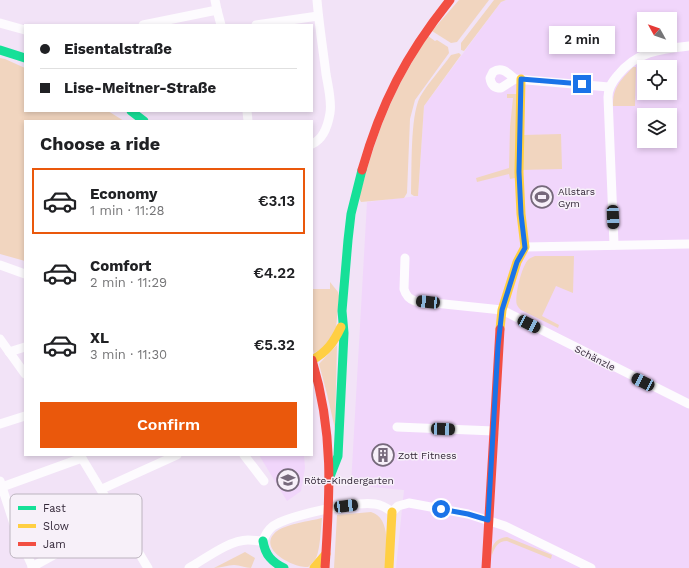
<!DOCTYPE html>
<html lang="en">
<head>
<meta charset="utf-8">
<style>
	:root { --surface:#fff; --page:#f2f2f2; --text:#202124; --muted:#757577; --line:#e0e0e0; --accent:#ea580c }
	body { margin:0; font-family:"Work Sans",sans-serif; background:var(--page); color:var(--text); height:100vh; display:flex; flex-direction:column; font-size:15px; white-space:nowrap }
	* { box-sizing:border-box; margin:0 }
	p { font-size:13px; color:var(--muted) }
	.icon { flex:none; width:22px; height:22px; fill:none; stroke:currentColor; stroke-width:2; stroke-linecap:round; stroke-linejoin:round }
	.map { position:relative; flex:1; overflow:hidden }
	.panel { position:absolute; left:24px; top:120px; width:289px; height:336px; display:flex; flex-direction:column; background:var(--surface); border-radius:0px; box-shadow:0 2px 6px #0003 }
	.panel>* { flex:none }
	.guide { position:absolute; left:24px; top:24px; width:289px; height:88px; border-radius:0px; box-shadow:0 2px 6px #0003; display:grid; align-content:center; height:88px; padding:0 16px; background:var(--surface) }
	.needle { width:26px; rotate:310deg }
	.buttons { position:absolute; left:637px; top:12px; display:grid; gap:8px }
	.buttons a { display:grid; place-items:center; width:40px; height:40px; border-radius:0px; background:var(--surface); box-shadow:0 2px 6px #0003; font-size:20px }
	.end { position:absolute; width:18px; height:18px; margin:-9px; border:5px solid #1a73e8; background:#fff; box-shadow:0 0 0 2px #fff }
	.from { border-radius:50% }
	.bubble { position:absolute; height:28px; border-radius:0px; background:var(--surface); box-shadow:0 2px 6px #0003; font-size:13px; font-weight:600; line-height:28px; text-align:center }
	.car { position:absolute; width:12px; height:24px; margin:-12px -6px; border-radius:5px; box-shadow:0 0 3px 1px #0007; background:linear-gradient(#222 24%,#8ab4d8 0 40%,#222 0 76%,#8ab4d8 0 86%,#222 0) }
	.guide b { display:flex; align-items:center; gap:14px; height:38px; font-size:15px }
	.guide b+b { border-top:1px solid var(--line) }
	.guide i { width:10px; height:10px; background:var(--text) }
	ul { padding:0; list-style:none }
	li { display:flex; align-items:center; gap:12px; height:66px; margin:0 8px 6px; padding:0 8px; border:2px solid transparent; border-radius:0px }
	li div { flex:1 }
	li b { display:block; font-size:15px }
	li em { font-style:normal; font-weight:600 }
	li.active { border-color:var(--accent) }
	li>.icon { width:36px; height:36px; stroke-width:1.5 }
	h2 { padding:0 16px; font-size:18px; line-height:48px }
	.button { display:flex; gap:8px; margin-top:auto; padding:8px 16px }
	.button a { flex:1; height:46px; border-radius:0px; background:var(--accent); color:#fff; font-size:16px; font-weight:600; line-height:46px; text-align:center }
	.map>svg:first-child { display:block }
	.built { fill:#f1d6fb; fill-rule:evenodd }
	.green { fill:#f1d5bf }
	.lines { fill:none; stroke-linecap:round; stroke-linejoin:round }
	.street { stroke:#fdfbfe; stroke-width:9 }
	.fast { stroke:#16e098; stroke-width:9 }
	.slow { stroke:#ffcf43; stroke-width:9 }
	.jam { stroke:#f24e42; stroke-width:9 }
	.route { stroke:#1a73e8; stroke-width:5 }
	.labels { text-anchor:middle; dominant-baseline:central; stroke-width:3; stroke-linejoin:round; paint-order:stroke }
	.poi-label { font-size:10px; fill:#332738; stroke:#f7f0f9; text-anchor:start }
	.street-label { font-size:10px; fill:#332738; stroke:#f7f0f9 }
	.key { fill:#f7f0f9; stroke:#bcb4bf; stroke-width:1 }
	.key-label { font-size:11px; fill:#332738 }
</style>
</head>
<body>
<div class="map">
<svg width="689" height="568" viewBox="0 0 689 568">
	<rect width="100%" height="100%" fill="#f2e3f7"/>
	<g class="built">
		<path d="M506 0H689V568H396L404 490 351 485 367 202 418 196 424 106 501 2ZM644 19H670V45H644ZM644 67H670V93H644ZM644 115H670V141H644Z"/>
		<path d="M259 455H304L305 468 301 491 287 501Z"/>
	</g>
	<g class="green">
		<path d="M459 0H489L457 42 451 43 432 31Z"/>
		<path d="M494 0H506L501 2 464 51 461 50V43Z"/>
		<path d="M428 36 435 41 437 40 448 47 449 53 415 100 410 119 407 193 404 198 361 202 359 198C369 161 380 124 397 90 406 71 417 54 428 36Z"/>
		<path d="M459 53 461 55 424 106 418 196H414L411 194C412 170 410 116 420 97 428 83 442 68 451 55Z"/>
		<path d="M0 58 5 59 25 68V111H108L124 121H25V261L0 254Z"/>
		<path d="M633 67H636L635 106H613C613 87 620 81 633 67Z"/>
		<path d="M507 94H517L515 178 510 179 509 174 477 182 476 178 509 168 510 127 513 98H507Z"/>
		<path d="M561 134 562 169 521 170 523 135Z"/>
		<path d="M535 256H574L573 293 556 286 542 316 559 325 558 328 521 310C519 308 518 307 517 305 514 297 522 264 529 259 530 258 533 257 535 256Z"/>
		<path d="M330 282 338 292 339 296 336 328 330 344 314 353 312 346V289H330Z"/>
		<path d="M337 345 335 429 327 394 319 364Z"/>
		<path d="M371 512C392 518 386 552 385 568H334L337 515Z"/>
		<path d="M322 518C321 528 320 553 315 560 313 562 310 566 308 567 293 568 255 548 277 531 287 524 310 521 322 518Z"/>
		<path d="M507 537 552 555 551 559 507 541C498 541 495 547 492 555 490 545 497 538 507 537Z"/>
		<path d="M245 552 255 558 251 568C245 568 240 565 234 565 228 565 221 568 214 568Z"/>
	</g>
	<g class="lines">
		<g class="street">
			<path d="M217 10 221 25"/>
			<path d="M0 23 25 30"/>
			<path d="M143 25 217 10 215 0"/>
			<path d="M256 25 318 16"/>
			<path d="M515 79 501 88C494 88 491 85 490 78L493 72C502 66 508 73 515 79L609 87"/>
			<path d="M247 111 248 121"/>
			<path d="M312 144C324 139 328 125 330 113 332 101 328 86 326 74 323 49 319 25 317 0"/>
			<path d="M614 245 608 97C608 88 612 82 618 75 637 51 661 49 689 46"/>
			<path d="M525 247 689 244"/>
			<path d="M405 258 404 289C406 296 409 299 415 301L502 310 689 404"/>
			<path d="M0 265 25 274"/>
			<path d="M0 339 25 374"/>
			<path d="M9 352 25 347"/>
			<path d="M0 424 25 416"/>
			<path d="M397 427 494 431"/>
			<path d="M80 455 148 568"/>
			<path d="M244 455 264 481"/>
			<path d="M0 481 16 530 33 568"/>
			<path d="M2 487 82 458"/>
			<path d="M102 489 177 455"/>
			<path d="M32 567 119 519"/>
			<path d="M189 568C205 559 229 540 248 540 253 540 258 541 263 541 265 535 268 530 273 526 290 515 356 501 375 504 382 505 387 508 392 512L398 506 409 503 468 514 505 526 591 568"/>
		</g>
		<g class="fast">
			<path d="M0 50 25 58"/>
			<path d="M131 111 144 121"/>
			<path d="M329 479 338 456 344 333 342 311 348 240 351 214 362 170"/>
			<path d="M263 541C265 555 272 562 284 568"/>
		</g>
		<g class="slow">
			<path d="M500 329 502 310 517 262 525 247 521 214 519 172 521 79"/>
			<path d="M312 360C327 352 334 342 341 327"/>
			<path d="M314 568 326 554"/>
			<path d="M389 568 392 512"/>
		</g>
		<g class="jam">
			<path d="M362 170C381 103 406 55 450 0"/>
			<path d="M312 360C334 433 330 493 325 568"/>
			<path d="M486 568 500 329"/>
		</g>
	</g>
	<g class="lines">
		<path class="route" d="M441 509 468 514 488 520 498 346 502 310 517 262 525 248 521 214 519 172 521 79 582 84"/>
	</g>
	<defs>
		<g id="stadium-ring" transform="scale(1.15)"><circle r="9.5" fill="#f7f0f9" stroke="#76697b" stroke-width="1.5"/><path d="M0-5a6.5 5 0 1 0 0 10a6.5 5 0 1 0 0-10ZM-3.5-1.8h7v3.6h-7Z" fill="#76697b"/></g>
		<g id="building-ring" transform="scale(1.15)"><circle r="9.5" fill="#f7f0f9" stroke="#76697b" stroke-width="1.5"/><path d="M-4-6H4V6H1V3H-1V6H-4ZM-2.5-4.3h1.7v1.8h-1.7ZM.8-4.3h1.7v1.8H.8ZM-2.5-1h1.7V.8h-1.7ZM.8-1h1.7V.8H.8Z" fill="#76697b"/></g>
		<g id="school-ring" transform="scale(1.15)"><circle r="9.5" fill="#f7f0f9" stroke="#76697b" stroke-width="1.5"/><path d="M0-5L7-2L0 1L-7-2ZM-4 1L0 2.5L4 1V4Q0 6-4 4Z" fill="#76697b"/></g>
	</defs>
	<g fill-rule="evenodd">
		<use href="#stadium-ring" x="542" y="197"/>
		<use href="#building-ring" x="383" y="455"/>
		<use href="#school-ring" x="288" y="480"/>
	</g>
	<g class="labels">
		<g class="poi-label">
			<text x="558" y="191">Allstars<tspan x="558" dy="12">Gym</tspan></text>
			<text x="398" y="455">Zott Fitness</text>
			<text x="304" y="480">Röte-Kindergarten</text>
		</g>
		<g class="street-label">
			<text transform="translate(595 358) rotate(27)">Schänzle</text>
		</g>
	</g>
	<rect x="10" y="494" width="132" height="64" rx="6" class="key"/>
	<rect x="18" y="506" width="18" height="4" fill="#16e098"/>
	<rect x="18" y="524" width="18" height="4" fill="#ffcf43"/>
	<rect x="18" y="542" width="18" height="4" fill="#f24e42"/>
	<g class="key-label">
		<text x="43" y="512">Fast</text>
		<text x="43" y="530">Slow</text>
		<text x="43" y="548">Jam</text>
	</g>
</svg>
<div class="buttons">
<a><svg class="needle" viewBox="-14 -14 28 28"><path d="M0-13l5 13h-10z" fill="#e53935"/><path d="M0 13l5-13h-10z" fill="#757577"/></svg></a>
<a><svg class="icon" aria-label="locate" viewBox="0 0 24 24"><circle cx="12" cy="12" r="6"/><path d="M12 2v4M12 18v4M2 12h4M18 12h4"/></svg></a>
<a><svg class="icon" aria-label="layers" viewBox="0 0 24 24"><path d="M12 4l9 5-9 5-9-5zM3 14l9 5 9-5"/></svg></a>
</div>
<i class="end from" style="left:441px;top:509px"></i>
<i class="end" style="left:582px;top:84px"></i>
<div class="bubble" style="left:549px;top:26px;width:66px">2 min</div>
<i class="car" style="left:613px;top:217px;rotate:178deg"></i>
<i class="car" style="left:428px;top:302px;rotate:276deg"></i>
<i class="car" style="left:529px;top:324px;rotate:117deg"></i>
<i class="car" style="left:643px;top:382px;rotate:297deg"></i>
<i class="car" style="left:443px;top:429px;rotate:92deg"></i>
<i class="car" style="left:346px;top:506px;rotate:83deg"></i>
<div class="guide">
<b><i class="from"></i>Eisentalstraße</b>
<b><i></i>Lise-Meitner-Straße</b>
</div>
<section class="panel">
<h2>Choose a ride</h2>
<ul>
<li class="active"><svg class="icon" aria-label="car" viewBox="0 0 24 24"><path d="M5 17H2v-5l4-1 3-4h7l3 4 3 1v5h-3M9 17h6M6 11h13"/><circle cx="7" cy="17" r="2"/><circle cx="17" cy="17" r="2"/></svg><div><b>Economy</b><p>1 min · 11:28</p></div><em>€3.13</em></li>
<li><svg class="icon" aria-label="car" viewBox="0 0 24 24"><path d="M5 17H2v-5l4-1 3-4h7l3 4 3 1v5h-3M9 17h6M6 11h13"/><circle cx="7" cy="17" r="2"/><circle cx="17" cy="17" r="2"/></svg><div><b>Comfort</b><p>2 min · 11:29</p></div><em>€4.22</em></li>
<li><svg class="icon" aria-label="car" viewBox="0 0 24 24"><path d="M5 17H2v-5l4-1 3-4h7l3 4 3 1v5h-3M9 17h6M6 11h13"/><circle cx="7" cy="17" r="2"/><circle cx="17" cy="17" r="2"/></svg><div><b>XL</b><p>3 min · 11:30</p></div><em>€5.32</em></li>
</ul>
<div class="button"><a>Confirm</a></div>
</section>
</div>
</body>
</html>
